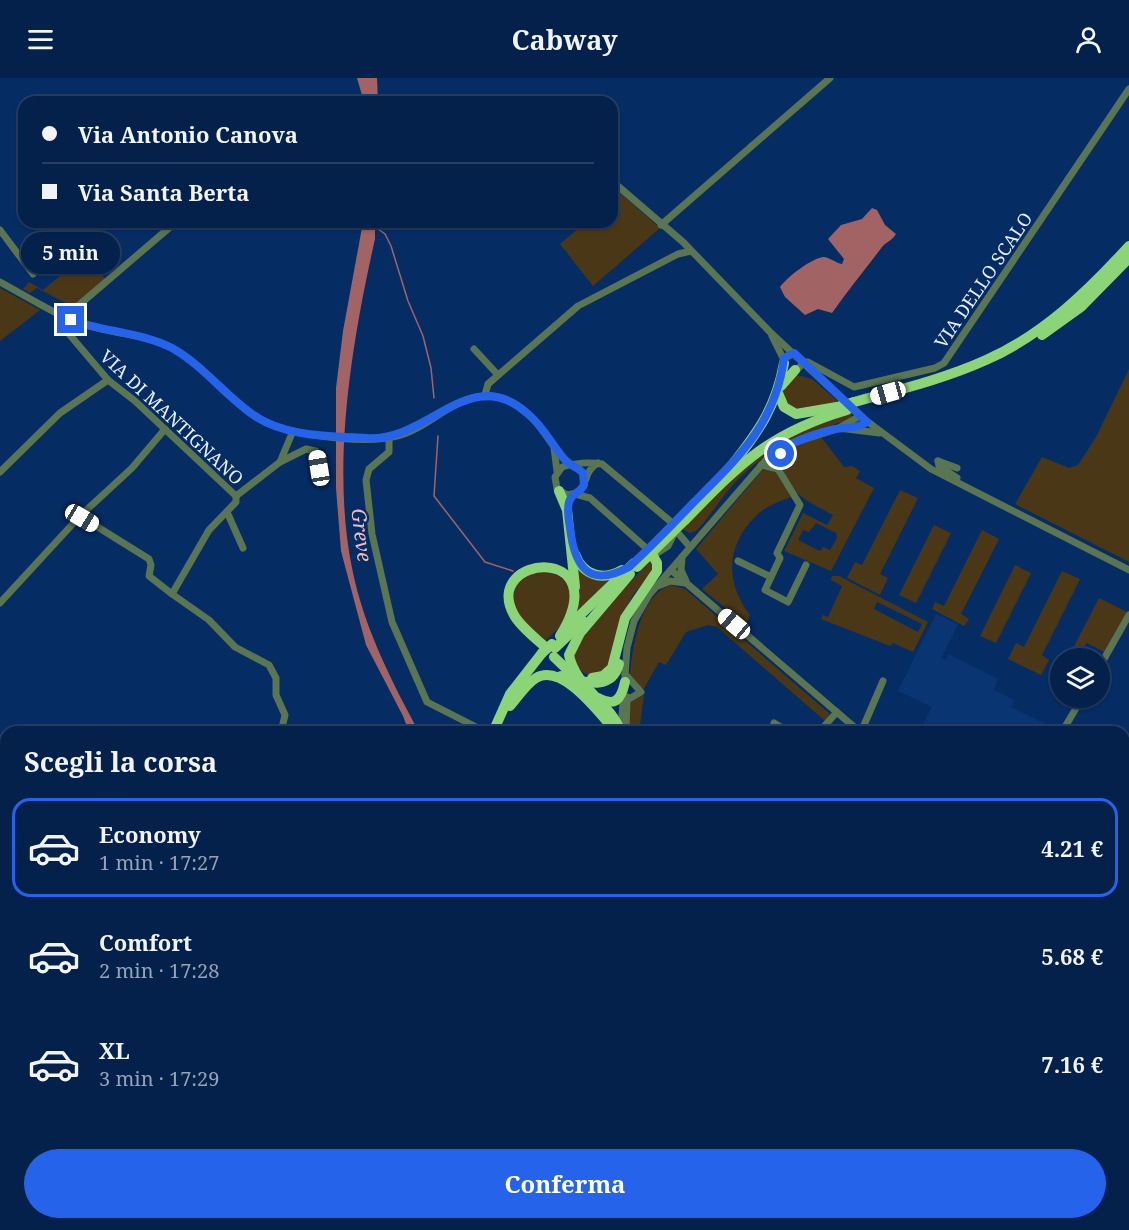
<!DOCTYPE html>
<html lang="it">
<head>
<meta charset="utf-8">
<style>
	:root { --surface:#04214b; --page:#0d2952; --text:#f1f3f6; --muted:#97a3b5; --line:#253e63; --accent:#2563eb }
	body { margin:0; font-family:"Noto Serif",serif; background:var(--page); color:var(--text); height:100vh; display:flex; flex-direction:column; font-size:22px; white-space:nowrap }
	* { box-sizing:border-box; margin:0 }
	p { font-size:20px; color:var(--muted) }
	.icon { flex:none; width:33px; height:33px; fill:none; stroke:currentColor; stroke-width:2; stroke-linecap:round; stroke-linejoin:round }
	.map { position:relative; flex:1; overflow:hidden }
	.details { position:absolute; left:0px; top:648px; width:1130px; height:504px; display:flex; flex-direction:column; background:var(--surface); border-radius:18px 18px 0 0; box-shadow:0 2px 4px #0004,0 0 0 2px var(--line) }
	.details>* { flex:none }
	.guide { position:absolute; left:18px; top:18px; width:600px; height:132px; border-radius:18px; box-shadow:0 2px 4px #0004,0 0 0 2px var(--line); display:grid; align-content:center; height:132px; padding:0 24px; background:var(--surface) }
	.tools { position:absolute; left:1050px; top:570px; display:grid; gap:12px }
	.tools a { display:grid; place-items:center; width:60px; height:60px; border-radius:50%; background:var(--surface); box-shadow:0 2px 4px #0004,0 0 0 2px var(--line); font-size:30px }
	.end { position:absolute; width:27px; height:27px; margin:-14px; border:8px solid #2563eb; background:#fff; box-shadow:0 0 0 3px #fff }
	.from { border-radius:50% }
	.bubble { position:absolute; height:42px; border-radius:21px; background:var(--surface); box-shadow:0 2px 4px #0004,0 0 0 2px var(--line); font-size:20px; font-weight:700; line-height:42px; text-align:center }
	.car { position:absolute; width:18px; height:36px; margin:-18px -9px; border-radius:8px; box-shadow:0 0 4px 2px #0007; background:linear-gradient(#fff 24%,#345 0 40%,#fff 0 76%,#345 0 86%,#fff 0) }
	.guide b { display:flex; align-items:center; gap:21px; height:57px; font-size:22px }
	.guide b+b { border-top:2px solid var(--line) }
	.guide i { width:15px; height:15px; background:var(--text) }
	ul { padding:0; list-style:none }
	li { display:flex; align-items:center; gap:18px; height:99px; margin:0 12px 9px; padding:0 12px; border:3px solid transparent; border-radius:18px }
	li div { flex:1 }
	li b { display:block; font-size:22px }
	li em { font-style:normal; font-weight:700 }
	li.selected { border-color:var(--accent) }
	li>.icon { width:54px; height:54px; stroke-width:1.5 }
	h2 { padding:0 24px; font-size:27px; line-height:72px }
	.action { display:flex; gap:12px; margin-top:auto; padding:12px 24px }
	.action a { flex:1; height:69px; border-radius:36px; background:var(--accent); color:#fff; font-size:24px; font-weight:700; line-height:69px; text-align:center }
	header { display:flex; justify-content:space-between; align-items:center; height:78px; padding:0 24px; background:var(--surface); font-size:27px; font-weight:700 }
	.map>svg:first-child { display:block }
	.built { fill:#0a3573 }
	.green { fill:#4a3716; fill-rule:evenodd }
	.water { fill:#a26364 }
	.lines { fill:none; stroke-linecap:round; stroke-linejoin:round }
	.stream { stroke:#a26364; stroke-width:1.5 }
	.minor { stroke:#597551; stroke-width:7 }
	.highway { stroke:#8dd479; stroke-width:10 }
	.highway-bridge { stroke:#8dd479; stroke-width:10 }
	.route { stroke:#2563eb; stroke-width:8 }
	.labels { text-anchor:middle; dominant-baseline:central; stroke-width:4.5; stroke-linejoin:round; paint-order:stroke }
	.street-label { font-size:18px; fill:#e7f0fe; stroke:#062c64 }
	.water-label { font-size:20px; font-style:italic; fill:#f6bcbb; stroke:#062c64 }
</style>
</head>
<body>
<header><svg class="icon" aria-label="menu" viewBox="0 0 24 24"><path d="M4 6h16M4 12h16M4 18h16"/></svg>Cabway<svg class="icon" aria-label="person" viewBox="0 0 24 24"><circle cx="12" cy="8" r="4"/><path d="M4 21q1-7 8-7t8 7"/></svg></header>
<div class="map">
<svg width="1129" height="1152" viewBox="0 0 1129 1152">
	<rect width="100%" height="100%" fill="#062c64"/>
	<path class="built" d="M936 536 958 546 941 580 946 582 948 576 998 601 994 612 1014 622 1011 629 1051 649 1048 654H919L932 629 898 613Z"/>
	<g class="green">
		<path d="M620 115 660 150 593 208 560 166 586 144H612V123Z"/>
		<path d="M83 179 106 201 69 234 63 231 66 225 37 210 30 215 23 211 29 204 43 212Z"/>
		<path d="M0 210 40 232 0 263Z"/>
		<path d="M1129 291V484L1015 426 1042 379 1069 390 1078 387 1096 359Z"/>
		<path d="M797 297 812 301 839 324 793 333 782 315 784 307Z"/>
		<path d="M851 334 852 338 847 343C802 354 761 375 731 409 719 423 709 440 696 453L690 455 682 451 752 383 798 353Z"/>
		<path d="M821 359 844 389 852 388 860 393 856 400 874 410 831 493 784 473 803 435 827 447 833 437C807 423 778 411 784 376L795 367ZM816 445 836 455 837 460 830 472 823 469 820 473 798 462 803 452 809 454Z"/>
		<path d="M763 391 776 393 791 419C781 423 766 428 758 436 726 466 724 503 750 537L746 547 702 511 718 496 696 471Z"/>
		<path d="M900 412 918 420 880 496 888 500 880 517 847 500 855 484 862 487Z"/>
		<path d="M934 447 951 455 916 525 899 517Z"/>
		<path d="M982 452 999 461 961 536 969 541 964 548 932 531 935 524 944 528Z"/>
		<path d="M652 481C656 496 641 506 633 517 619 539 614 567 607 592 586 600 584 599 572 580L589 547Z"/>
		<path d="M1015 487 1031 495 996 565 980 558Z"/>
		<path d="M579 492 611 500 578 534 577 495Z"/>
		<path d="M552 493 567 504 572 521 560 549 544 564 519 540 512 525 517 503 523 496Z"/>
		<path d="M1062 493 1080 501 1042 577 1049 582 1041 597 1008 581 1016 565 1024 569Z"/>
		<path d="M832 498H839L928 544 913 574 893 565 890 568 821 541 823 537 828 539 842 508 831 502ZM877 524 922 546 918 554 874 531Z"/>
		<path d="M671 507 685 511 830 636 825 643 717 549 708 547 686 554 666 587 659 584 643 612 630 598C632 571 640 516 671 507Z"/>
		<path d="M1099 520 1127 534 1104 574 1087 565 1075 580H1068Z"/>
		<path d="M644 617 640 647 652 654H628L629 624Z"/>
		<path d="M1124 1018 1129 1023V1119L1124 1115V1045L1127 1040 1124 1037Z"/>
	</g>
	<g class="water">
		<path d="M357 0H377L378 24H364Z"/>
		<path d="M872 130 877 132 885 147 896 156C892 163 886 164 882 169 865 192 848 212 832 235L818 231 805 237 785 219 780 209C786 200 813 179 824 179 831 180 836 185 842 186L844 181 828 161 841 147 862 141Z"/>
		<path d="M363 144H375V161C352 263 331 387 352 490 364 550 391 602 419 654H409L403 638 366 567 341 473 336 410V310L343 253Z"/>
	</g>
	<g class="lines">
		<g class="stream">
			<path d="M374 148 385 156 391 168 408 223 423 258 431 290 434 320"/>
			<path d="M438 358 434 418 485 484 513 493"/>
		</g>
		<g class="minor">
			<path d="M612 103 683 164 769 253 860 338 931 391 1129 492"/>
			<path d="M661 147 830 0"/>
			<path d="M0 152 33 196"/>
			<path d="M0 204C28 219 55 237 85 247 114 256 146 256 172 270 214 292 238 340 285 351 314 359 369 366 398 358 437 347 465 303 509 323 543 339 548 371 572 387"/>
			<path d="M65 239 176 144"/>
			<path d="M71 242 69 256 108 302 135 323 236 418"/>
			<path d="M772 258 784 282"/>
			<path d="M474 271 498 297"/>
			<path d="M797 292 804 284H808L854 309 935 290 944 285 1129 11"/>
			<path d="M485 317 488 306 578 228 678 176 691 173"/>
			<path d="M839 350 879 355"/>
			<path d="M389 360V374L369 391 366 402 372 456 392 544 427 624 486 654"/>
			<path d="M554 370 557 393"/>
			<path d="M938 383 939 388 957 400"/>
			<path d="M938 383 957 390"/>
			<path d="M280 384 293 353"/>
			<path d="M598 385C584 393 588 405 578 415L567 417 557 411 555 399 562 389C574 385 590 384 602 386L670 443"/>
			<path d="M761 387 778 391 781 371"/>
			<path d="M778 391 800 427 777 475 780 480 765 512 788 524 806 487"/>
			<path d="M0 394 60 335 108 302"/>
			<path d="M575 416 590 420 644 468"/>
			<path d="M236 418V424L209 452 172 516 209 542 235 569 269 587 276 600V617L285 637 281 654"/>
			<path d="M236 418 280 384 306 371 316 373 322 397"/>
			<path d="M227 434 243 470"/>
			<path d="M80 438 149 481 151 487 149 498 172 516"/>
			<path d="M678 455 690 469"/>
			<path d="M654 477 668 468 674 456"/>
			<path d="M682 479 681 492 686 503"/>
			<path d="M738 483 771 499"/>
			<path d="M671 492 860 654"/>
			<path d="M658 508 670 503 685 505"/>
			<path d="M0 525 80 438 132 390 165 351"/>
			<path d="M1100 588 1129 537"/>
			<path d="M625 596 641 614 627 622"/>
			<path d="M774 645 789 654"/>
			<path d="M621 652 627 570 634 543 649 517 765 383 793 365 837 351 860 338"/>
			<path d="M626 654 627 619"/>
			<path d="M819 654 837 634"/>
			<path d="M861 654 883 603"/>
			<path d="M1062 654 1082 620"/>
			<path d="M1124 805 1129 798"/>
			<path d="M1124 839 1129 842"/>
			<path d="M0 922 6 927"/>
			<path d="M1124 1009 1129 1015"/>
			<path d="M0 1116 6 1109"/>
			<path d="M1124 1125 1129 1129"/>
			<path d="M77 1146 83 1152"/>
			<path d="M161 1146 165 1152"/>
			<path d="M522 1146 528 1152"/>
			<path d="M593 1146 599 1152"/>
			<path d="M710 1146 716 1152"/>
			<path d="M744 1146 750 1152"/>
			<path d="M923 1146 929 1152"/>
			<path d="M972 1146 983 1152"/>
			<path d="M987 1146 996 1152"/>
			<path d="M140 1152 149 1146"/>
			<path d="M540 1152 565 1146"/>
			<path d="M692 1152 698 1146"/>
			<path d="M795 1152 802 1146"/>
			<path d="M868 1152 875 1146"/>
		</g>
		<g class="highway">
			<path d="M1042 257 1081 229 1129 180"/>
			<path d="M781 308 795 292"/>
			<path d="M778 315 784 329 796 336 837 329"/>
			<path d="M854 324C898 312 944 301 986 282 1043 257 1088 213 1129 168"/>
			<path d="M732 387C759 353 776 329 784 285"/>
			<path d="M559 413 567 432 575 509"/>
			<path d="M685 442C741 385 769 355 847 332"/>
			<path d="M575 476C583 498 603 503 622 492"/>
			<path d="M573 544 634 485"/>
			<path d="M543 567C533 558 520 548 514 537 480 476 618 464 560 558"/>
			<path d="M555 570 583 543"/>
			<path d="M554 579 576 600"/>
			<path d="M592 600 603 598 612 590 625 540 657 493V485L653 478"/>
			<path d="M598 620C615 629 621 622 625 604"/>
			<path d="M510 628C518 619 526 606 536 600 561 585 596 631 611 648"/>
			<path d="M493 654 510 616 542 575"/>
			<path d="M621 654C610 624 575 609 569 577L580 555 630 496"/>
			<path d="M439 1146V1152"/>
			<path d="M377 1152V1146"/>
			<path d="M417 1152 419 1146"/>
			<path d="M428 1152 430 1146"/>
		</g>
		<g class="highway-bridge">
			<path d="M840 328 854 324"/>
			<path d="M637 489 685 442"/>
			<path d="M542 575 552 566"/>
			<path d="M561 598C582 603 611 615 619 586"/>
		</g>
	</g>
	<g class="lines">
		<path class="route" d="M71 242C104 254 141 254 172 270 202 287 224 316 252 336 284 359 329 358 366 360 428 365 470 283 528 336 544 349 552 367 565 382 570 388 578 389 583 395L584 407C580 415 571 416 569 424 566 435 570 447 571 457 577 495 594 508 629 489 652 468 673 446 694 424 738 380 776 345 784 280L794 275 867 344C857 351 847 349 835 351 816 355 798 362 781 371V376"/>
	</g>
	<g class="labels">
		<g class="street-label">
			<text transform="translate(983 202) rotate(-56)">VIA DELLO SCALO</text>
			<text transform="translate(172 339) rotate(43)">VIA DI MANTIGNANO</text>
		</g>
		<g class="water-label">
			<text transform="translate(362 457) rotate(83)">Greve</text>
		</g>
	</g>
</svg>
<div class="tools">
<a><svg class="icon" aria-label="layers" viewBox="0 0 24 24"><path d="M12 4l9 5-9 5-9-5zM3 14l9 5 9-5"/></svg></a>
</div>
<i class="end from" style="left:781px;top:376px"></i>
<i class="end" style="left:71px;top:242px"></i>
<div class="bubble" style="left:21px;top:154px;width:99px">5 min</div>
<i class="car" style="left:888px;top:315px;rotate:254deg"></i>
<i class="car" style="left:319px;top:390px;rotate:351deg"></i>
<i class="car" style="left:82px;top:440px;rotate:121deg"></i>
<i class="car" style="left:734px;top:546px;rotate:310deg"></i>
<div class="guide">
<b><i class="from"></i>Via Antonio Canova</b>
<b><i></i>Via Santa Berta</b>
</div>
<section class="details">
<h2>Scegli la corsa</h2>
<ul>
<li class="selected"><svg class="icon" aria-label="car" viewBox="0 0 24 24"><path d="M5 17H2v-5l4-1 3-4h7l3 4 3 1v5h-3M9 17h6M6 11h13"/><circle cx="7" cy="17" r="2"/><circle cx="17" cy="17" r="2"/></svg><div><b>Economy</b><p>1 min · 17:27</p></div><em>4.21 €</em></li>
<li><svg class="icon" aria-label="car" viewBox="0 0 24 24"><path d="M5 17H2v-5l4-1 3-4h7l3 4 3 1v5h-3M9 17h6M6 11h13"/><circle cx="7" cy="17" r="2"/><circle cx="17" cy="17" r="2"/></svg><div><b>Comfort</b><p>2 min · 17:28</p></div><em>5.68 €</em></li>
<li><svg class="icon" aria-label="car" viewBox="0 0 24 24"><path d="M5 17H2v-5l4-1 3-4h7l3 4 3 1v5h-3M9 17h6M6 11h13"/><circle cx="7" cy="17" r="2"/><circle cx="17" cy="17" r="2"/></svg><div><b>XL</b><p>3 min · 17:29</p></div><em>7.16 €</em></li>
</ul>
<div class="action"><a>Conferma</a></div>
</section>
</div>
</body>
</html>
